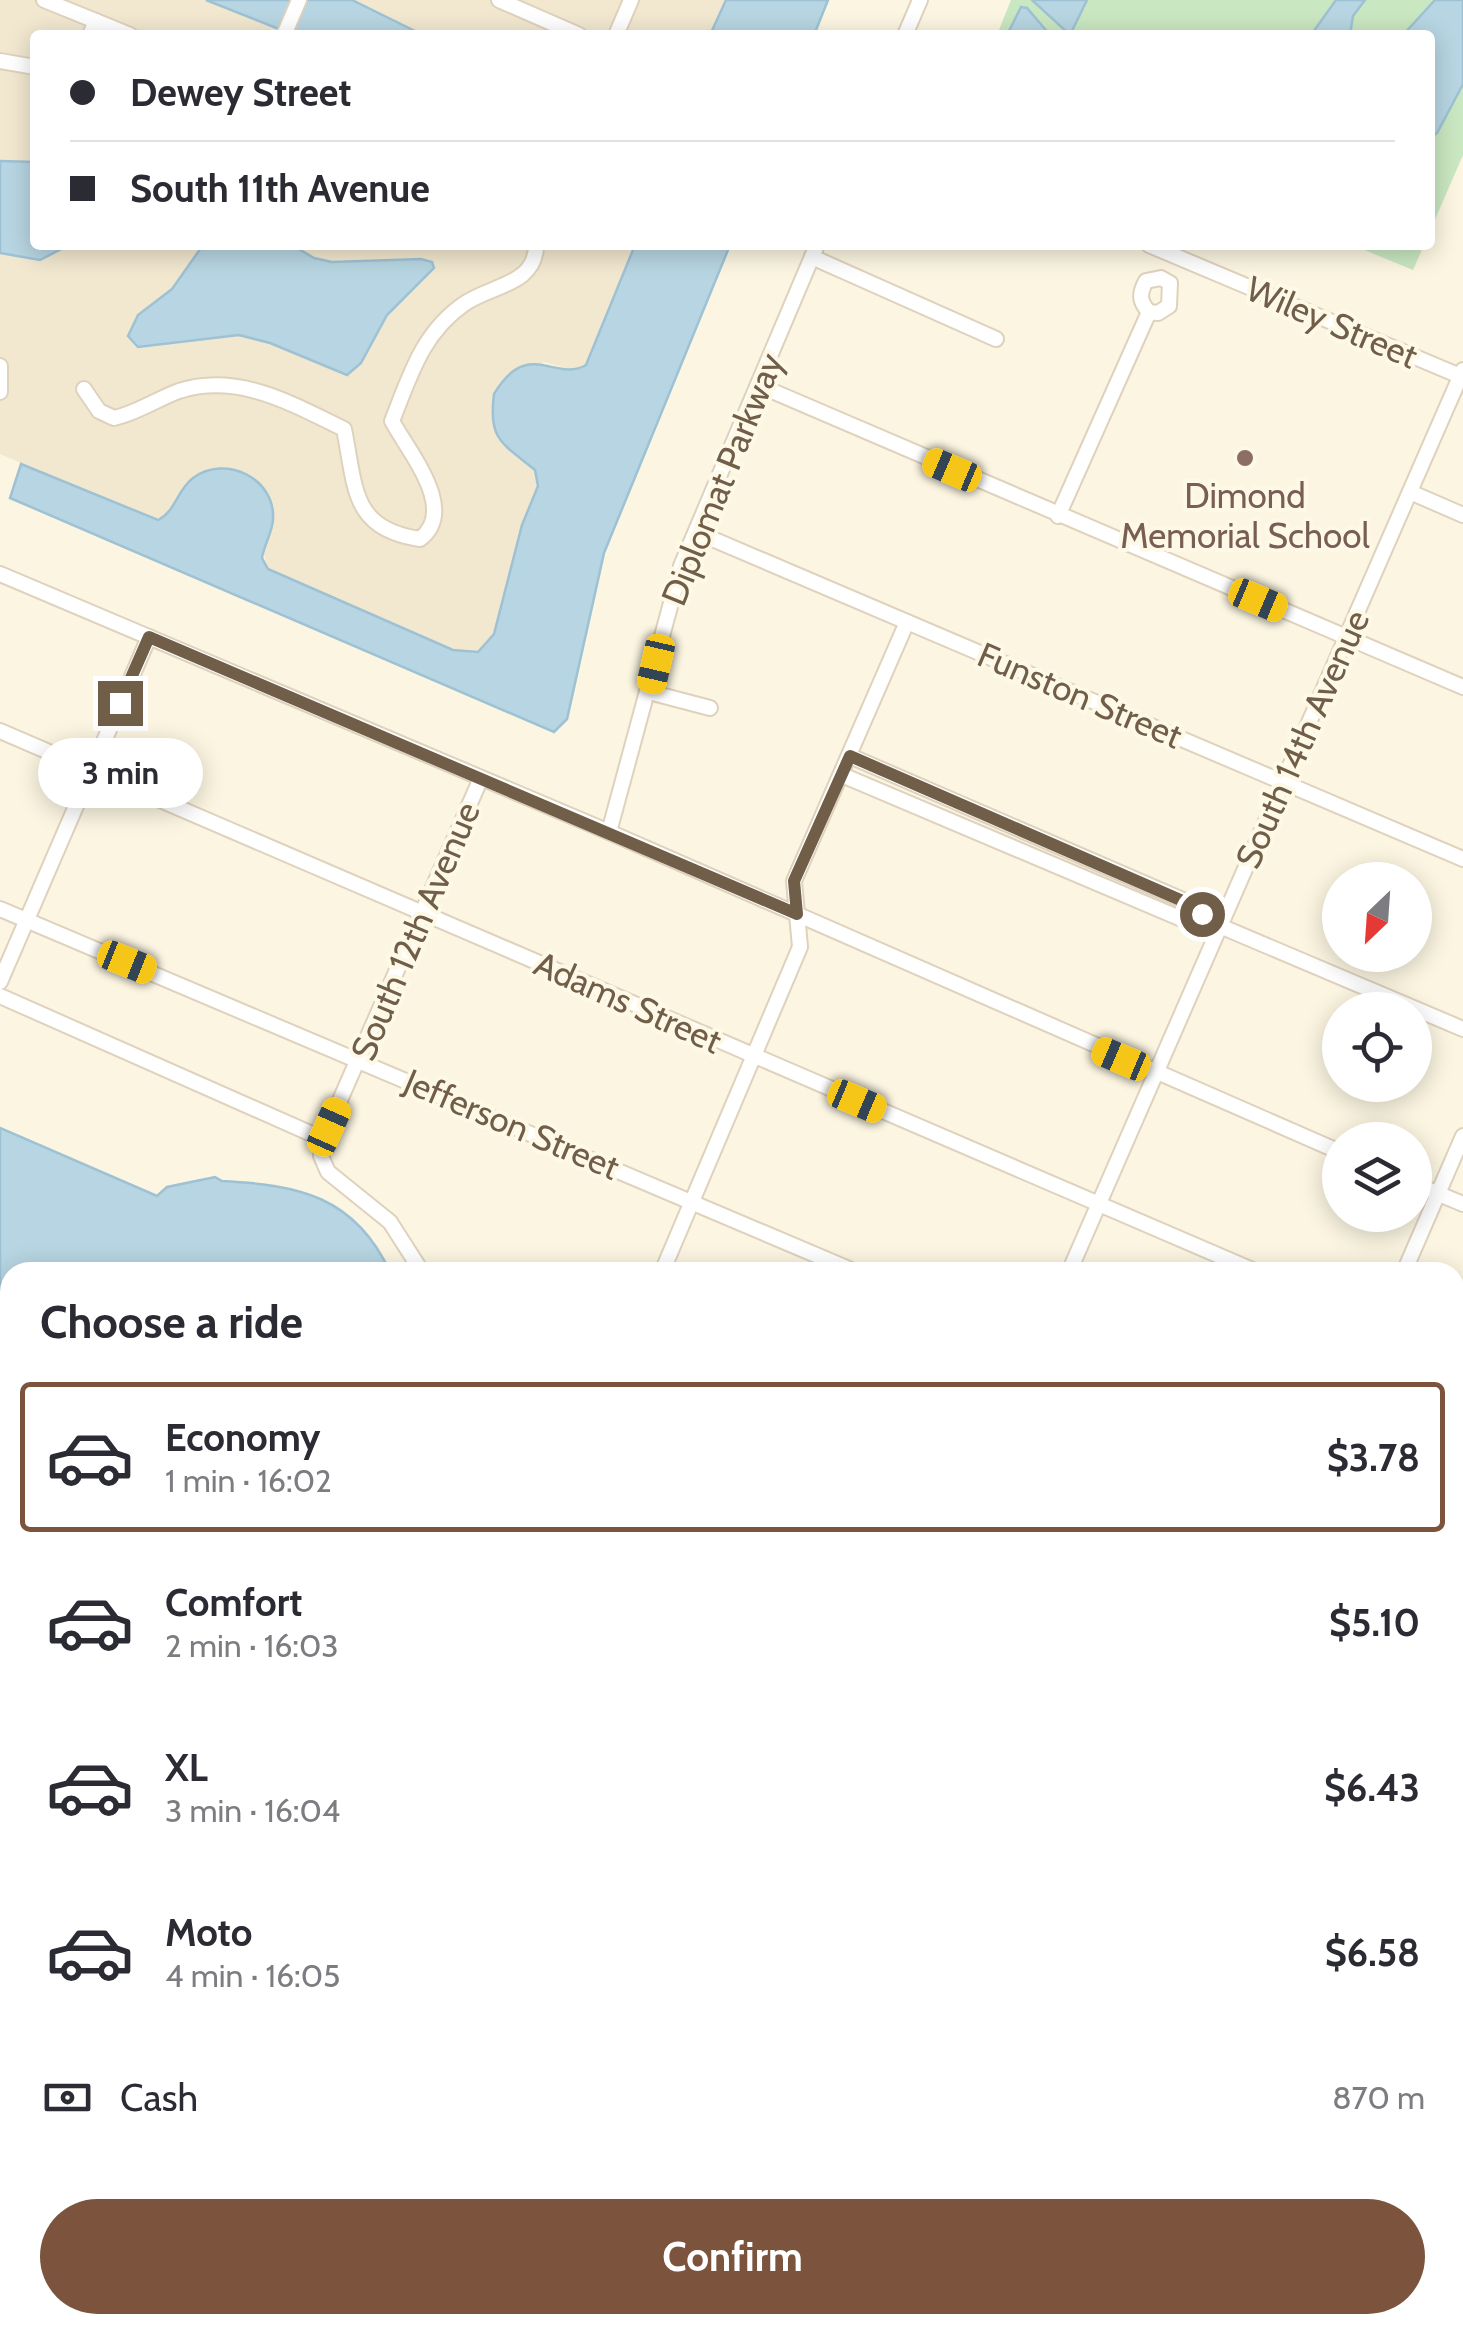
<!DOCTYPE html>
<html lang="en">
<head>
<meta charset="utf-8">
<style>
	:root { --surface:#fff; --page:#f7f7f7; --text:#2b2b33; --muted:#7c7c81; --line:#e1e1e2; --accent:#7c543e }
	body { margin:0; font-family:Cabin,sans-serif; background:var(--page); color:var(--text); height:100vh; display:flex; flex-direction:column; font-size:38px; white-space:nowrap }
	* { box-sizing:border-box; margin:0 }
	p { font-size:32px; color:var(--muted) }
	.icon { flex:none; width:55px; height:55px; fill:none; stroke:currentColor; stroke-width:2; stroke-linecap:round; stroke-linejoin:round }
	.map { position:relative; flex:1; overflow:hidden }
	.drawer { position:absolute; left:0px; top:1262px; width:1465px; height:1072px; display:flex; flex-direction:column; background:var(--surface); border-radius:30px 30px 0 0; box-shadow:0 5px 25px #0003 }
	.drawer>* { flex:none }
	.banner { position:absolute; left:30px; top:30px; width:1405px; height:220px; border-radius:10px; box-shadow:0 5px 25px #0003; display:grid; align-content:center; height:220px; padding:0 40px; background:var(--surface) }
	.needle { width:65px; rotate:205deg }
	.tools { position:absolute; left:1322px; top:862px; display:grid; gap:20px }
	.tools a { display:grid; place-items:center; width:110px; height:110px; border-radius:50%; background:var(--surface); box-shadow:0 5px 25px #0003; font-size:50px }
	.end { position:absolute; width:45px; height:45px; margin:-22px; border:12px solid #705e49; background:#fff; box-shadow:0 0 0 5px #fff }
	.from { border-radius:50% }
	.bubble { position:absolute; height:70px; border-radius:35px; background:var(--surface); box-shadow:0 5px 25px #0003; font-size:32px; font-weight:800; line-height:70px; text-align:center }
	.car { position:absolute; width:30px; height:60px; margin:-30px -15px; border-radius:12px; box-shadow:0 0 8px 2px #0007; background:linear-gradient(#f5c518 24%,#345 0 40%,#f5c518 0 76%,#345 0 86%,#f5c518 0) }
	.banner b { display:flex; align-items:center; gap:35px; height:95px; font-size:38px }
	.banner b+b { border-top:2px solid var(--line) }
	.banner i { width:25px; height:25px; background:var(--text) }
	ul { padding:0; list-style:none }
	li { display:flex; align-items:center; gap:30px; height:150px; margin:0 20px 15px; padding:0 20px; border:5px solid transparent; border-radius:10px }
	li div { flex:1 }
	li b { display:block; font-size:38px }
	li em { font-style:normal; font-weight:800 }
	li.on { border-color:var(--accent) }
	li>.icon { width:90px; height:90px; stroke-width:1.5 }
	h2 { padding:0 40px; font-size:45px; line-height:120px }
	.pay { display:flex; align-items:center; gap:25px; height:110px; padding:0 40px; font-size:38px }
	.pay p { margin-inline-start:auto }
	.cta { display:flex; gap:20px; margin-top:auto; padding:20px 40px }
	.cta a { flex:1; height:115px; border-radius:60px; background:var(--accent); color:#fff; font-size:40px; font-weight:800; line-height:115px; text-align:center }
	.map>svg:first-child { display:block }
	.residential { fill:#f2e8d0 }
	.green { fill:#c9e7c1 }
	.water { fill:#b7d5e2; stroke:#9ec2d4; stroke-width:2.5 }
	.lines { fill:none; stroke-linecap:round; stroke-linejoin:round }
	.minor-casing { stroke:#ded2bd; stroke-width:18 }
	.major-casing { stroke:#ddd8d3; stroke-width:21 }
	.minor { stroke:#fff; stroke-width:14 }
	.major { stroke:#f6e49c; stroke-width:18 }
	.route { stroke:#705e49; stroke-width:12 }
	.education-dot { fill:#8d6e63; stroke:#fef9e6; stroke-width:4 }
	.labels { text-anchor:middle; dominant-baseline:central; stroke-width:8; stroke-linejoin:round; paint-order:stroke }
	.street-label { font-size:35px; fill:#705e49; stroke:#fef9e6 }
	.education-label { font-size:35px; fill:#785e54; stroke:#fef9e6 }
</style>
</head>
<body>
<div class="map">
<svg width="1463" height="2334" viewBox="0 0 1463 2334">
	<rect width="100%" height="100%" fill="#fbf5e1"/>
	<g class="residential">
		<path d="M0 0H206L294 35H35V245H635L590 361 574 370 543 362 518 458 535 469 538 486 522 525 494 634 485 648 470 653 453 650 268 569 263 551 273 519 174 505 164 517 150 519 0 454Z"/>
		<path d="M352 0H726L710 35H423Z"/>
	</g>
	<g class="green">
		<path d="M1011 0H1463V155L1430 231V35H997Z"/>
		<path d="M1352 245H1424L1413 270Z"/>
		<path d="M1455 1543 1463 1546V1694L1455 1690Z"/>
		<path d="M1341 2325H1451L1447 2334H1360Z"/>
	</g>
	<g class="water">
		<path d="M206 0H352L423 35H294Z"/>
		<path d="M726 0H828L814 35H710Z"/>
		<path d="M1032 0H1087L1070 35Z"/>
		<path d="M1336 0H1365L1353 16 1350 35H1311Z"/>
		<path d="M1435 0H1463V84L1437 133 1430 137V35H1403Z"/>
		<path d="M1021 7 1027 8 1050 35H1007Z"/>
		<path d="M0 161 35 162V245H69L40 260 0 253Z"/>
		<path d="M203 245H292L314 258 332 262 421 259 432 262 434 268 387 315 361 363 347 375 270 343 239 335 138 347 128 336 138 315 172 289Z"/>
		<path d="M635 245H730L604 553 567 719 554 732 10 498 21 464 158 520C176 511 177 490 193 478 225 454 276 478 273 520 272 533 264 545 262 558L268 569 453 650 478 652 494 634 522 525 538 486 535 470C502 443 488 440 494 394 528 337 555 383 586 365Z"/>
		<path d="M0 1128 157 1196 167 1187 215 1177 222 1181C298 1185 355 1196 390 1272H10V1377L0 1372Z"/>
	</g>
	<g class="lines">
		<g class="minor-casing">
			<g id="minor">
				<path d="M44 0 130 35"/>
				<path d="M499 0 579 35"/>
				<path d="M90 35 96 21"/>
				<path d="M284 35 299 0"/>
				<path d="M616 35 631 0"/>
				<path d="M905 35 920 0"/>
				<path d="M0 61 35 67"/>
				<path d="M1149 245 1460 376"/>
				<path d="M812 257 996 339"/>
				<path d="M0 366V392"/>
				<path d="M758 385 1463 687"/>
				<path d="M84 389 99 411 114 418C137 413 157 399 179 391 238 372 292 404 344 429 356 488 351 529 420 539 458 510 410 454 392 421 410 376 422 333 464 304 491 285 536 285 536 245"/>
				<path d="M1410 492 1463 515"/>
				<path d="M1058 516 1149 312 1158 313 1169 306 1170 283 1161 278 1146 281C1139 294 1139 301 1149 312"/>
				<path d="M696 532 1463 859"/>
				<path d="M0 574 609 832 1340 1152"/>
				<path d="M649 692 710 708"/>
				<path d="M0 731 1257 1272"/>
				<path d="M850 756 1185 901 1220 926 1463 1029"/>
				<path d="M842 775 1210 931 1220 926"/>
				<path d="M609 832 681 566 817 245"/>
				<path d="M0 909 856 1272"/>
				<path d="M0 982 149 637"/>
				<path d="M0 996 323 1139"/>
				<path d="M1415 1184 1463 1204"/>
				<path d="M445 1272H422L390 1222 328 1172 321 1156 323 1139 481 778"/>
				<path d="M662 1272 800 947 794 881 907 622"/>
				<path d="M1069 1272 1463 370"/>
				<path d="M1404 1272 1463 1136"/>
				<path d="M1455 1357 1463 1361"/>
				<path d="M0 1495 10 1499"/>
				<path d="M1455 1530 1463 1534"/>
				<path d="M0 1591 10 1595"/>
				<path d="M1455 1702 1463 1706"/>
				<path d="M0 1759 10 1763"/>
				<path d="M1455 1875 1463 1878"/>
				<path d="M0 1898 10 1874"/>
				<path d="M1455 1937 1463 1918"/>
				<path d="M1455 2048 1463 2051"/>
				<path d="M0 2118 10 2122"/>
				<path d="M1455 2217 1463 2220"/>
				<path d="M0 2285 10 2289"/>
				<path d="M93 2325 114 2334"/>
				<path d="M486 2325 507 2334"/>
				<path d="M1315 2325 1336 2334"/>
				<path d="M205 2334 209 2325"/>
				<path d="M614 2334 618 2325"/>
				<path d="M1282 2334 1286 2325"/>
			</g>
		</g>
		<g class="major-casing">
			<g id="major">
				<path d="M0 1927 10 1932"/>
				<path d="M0 1948 10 1953"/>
				<path d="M923 2325 944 2334"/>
				<path d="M889 2329 913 2334"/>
			</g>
		</g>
		<use href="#minor" class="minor"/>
		<use href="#major" class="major"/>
	</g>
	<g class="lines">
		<path class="route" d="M120 703 149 637 797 914 794 881 850 756 1185 902 1202 914"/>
	</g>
	<circle class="education-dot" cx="1245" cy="458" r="10"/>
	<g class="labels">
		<g class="street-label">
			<text transform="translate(1332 322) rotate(23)">Wiley Street</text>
			<text transform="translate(722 479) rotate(-68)">Diplomat Parkway</text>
			<text transform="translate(1080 695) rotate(23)">Funston Street</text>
			<text transform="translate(1302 739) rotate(-66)">South 14th Avenue</text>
			<text transform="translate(415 931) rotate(-67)">South 12th Avenue</text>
			<text transform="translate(628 1002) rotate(24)">Adams Street</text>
			<text transform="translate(512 1124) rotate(23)">Jefferson Street</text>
		</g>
		<g class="education-label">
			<text x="1245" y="495">Dimond<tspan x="1245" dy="40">Memorial School</tspan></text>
		</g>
	</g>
</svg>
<div class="tools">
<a><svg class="needle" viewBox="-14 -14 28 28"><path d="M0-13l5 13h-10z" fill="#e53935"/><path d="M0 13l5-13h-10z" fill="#7c7c81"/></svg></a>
<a><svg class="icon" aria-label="locate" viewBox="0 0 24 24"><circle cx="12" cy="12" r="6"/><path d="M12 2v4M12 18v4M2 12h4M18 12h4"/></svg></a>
<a><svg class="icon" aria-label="layers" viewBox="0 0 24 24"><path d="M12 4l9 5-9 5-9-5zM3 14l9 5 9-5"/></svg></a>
</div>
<i class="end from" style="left:1202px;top:914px"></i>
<i class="end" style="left:120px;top:703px"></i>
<div class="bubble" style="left:38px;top:738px;width:165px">3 min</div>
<i class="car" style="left:952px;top:470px;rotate:293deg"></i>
<i class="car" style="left:1258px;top:600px;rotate:113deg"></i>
<i class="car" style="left:656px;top:664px;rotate:193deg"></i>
<i class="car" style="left:127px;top:962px;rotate:112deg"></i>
<i class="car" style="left:1121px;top:1059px;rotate:293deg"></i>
<i class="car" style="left:857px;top:1101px;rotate:113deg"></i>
<i class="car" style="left:329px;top:1127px;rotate:24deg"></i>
<div class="banner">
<b><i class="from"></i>Dewey Street</b>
<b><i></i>South 11th Avenue</b>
</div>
<section class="drawer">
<h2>Choose a ride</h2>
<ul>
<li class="on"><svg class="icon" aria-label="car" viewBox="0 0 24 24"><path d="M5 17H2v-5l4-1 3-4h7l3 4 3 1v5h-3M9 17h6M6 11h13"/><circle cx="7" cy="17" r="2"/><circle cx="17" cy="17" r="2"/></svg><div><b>Economy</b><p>1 min · 16:02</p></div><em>$3.78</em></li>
<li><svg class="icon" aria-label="car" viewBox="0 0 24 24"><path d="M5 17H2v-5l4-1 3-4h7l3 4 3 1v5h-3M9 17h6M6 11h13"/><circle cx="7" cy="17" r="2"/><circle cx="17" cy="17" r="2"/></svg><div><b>Comfort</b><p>2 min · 16:03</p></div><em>$5.10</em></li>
<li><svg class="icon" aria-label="car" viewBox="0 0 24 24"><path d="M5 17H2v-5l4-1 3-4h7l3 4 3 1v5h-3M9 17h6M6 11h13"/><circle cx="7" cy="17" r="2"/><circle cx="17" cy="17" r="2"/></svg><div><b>XL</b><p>3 min · 16:04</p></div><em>$6.43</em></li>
<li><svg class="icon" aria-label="car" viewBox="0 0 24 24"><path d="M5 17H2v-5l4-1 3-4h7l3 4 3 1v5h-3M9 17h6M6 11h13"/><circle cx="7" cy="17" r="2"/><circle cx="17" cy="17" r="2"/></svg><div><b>Moto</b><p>4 min · 16:05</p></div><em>$6.58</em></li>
</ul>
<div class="pay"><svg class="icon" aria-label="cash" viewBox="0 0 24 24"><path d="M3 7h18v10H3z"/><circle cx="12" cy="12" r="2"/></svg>Cash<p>870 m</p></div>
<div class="cta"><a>Confirm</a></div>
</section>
</div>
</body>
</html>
